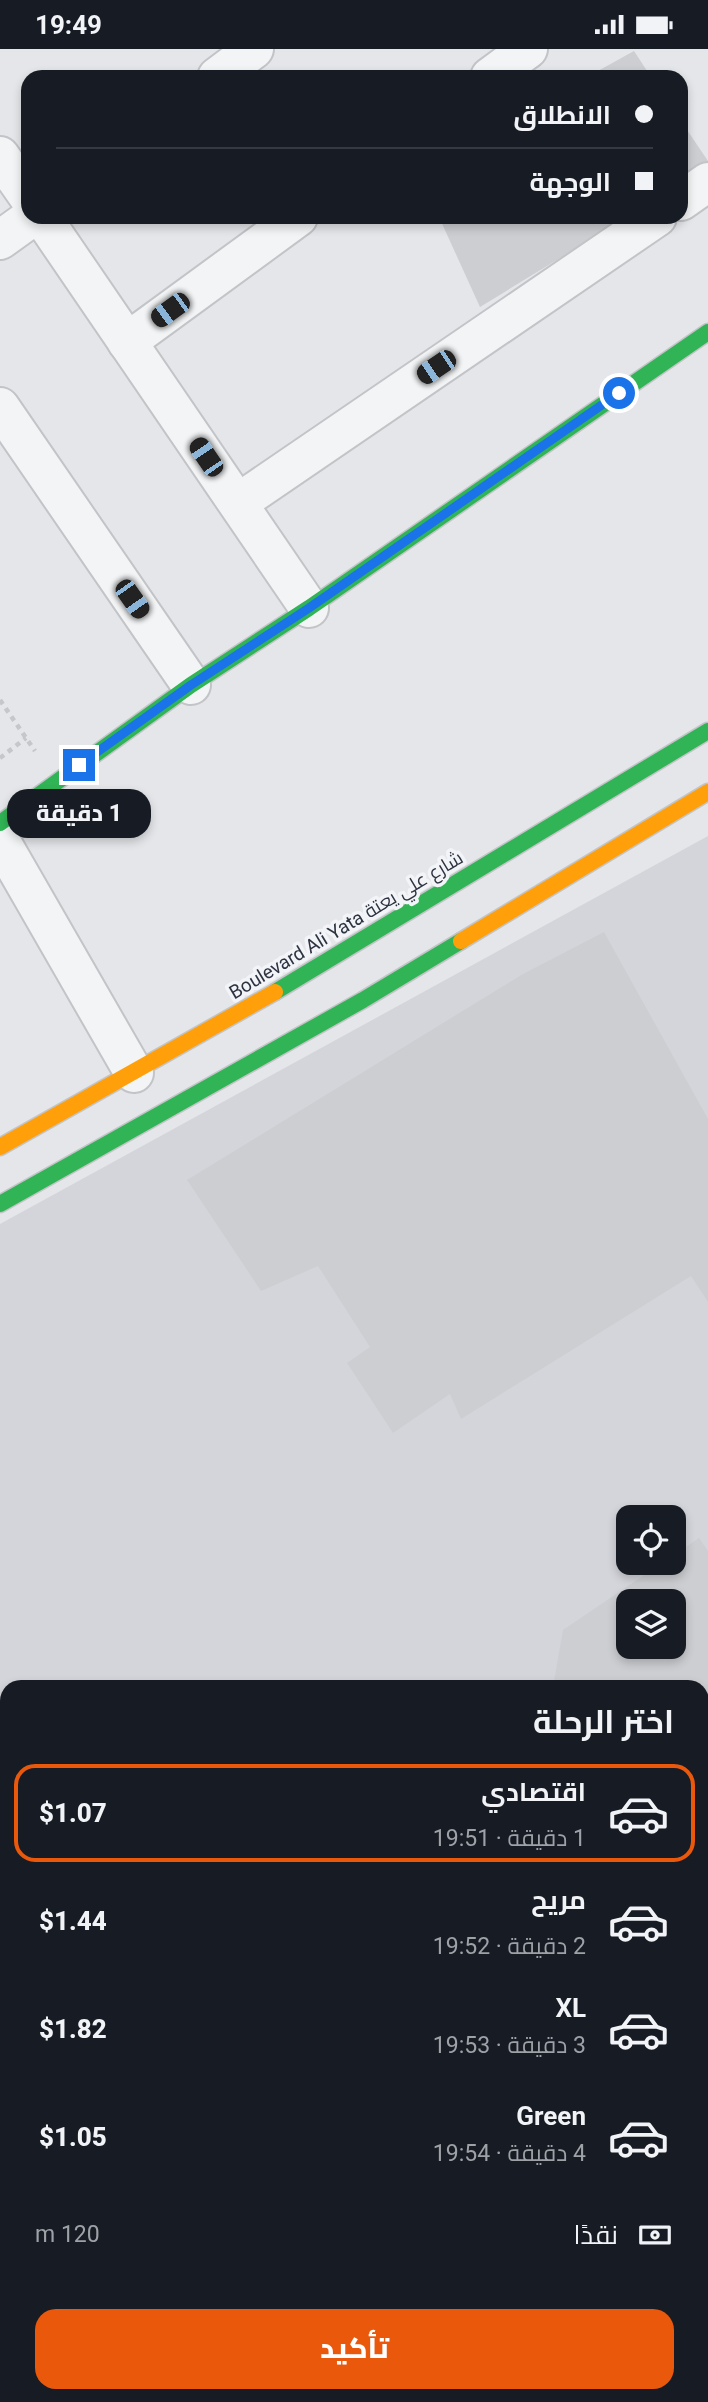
<!DOCTYPE html>
<html lang="ar">
<head>
<meta charset="utf-8">
<style>
	:root { --surface:#171b24; --page:#20242c; --text:#f1f3f6; --muted:#9ea1a6; --line:#363941; --accent:#ea580c }
	body { margin:0; font-family:Roboto,Cairo,sans-serif; background:var(--page); color:var(--text); direction:rtl; height:100vh; display:flex; flex-direction:column; font-size:26px; white-space:nowrap }
	* { box-sizing:border-box; margin:0 }
	p { font-size:23px; color:var(--muted) }
	.icon { flex:none; width:38px; height:38px; fill:none; stroke:currentColor; stroke-width:2; stroke-linecap:round; stroke-linejoin:round }
	.map { position:relative; flex:1; overflow:hidden; direction:ltr }
	.panel { position:absolute; left:0px; top:1631px; width:709px; height:723px; display:flex; flex-direction:column; background:var(--surface); border-radius:21px 21px 0 0; box-shadow:0 4px 10px #0003; direction:rtl }
	.panel>* { flex:none }
	.guide { position:absolute; left:21px; top:21px; width:667px; height:154px; border-radius:21px; box-shadow:0 4px 10px #0003; direction:rtl; display:grid; align-content:center; height:154px; padding:0 35px; background:var(--surface) }
	.fabs { position:absolute; left:616px; top:1456px; display:grid; gap:14px }
	.fabs a { display:grid; place-items:center; width:70px; height:70px; border-radius:14px; background:var(--surface); box-shadow:0 4px 10px #0003; font-size:35px }
	.end { position:absolute; width:32px; height:32px; margin:-16px; border:9px solid #1a73e8; background:#fff; box-shadow:0 0 0 4px #fff }
	.from { border-radius:50% }
	.bubble { position:absolute; height:49px; border-radius:21px; background:var(--surface); box-shadow:0 4px 10px #0003; font-size:23px; font-weight:800; line-height:49px; text-align:center; direction:rtl }
	.car { position:absolute; width:21px; height:42px; margin:-21px -10px; border-radius:9px; box-shadow:0 0 5px 2px #0007; background:linear-gradient(#222 24%,#8ab4d8 0 40%,#222 0 76%,#8ab4d8 0 86%,#222 0) }
	.guide b { display:flex; align-items:center; gap:24px; height:66px; font-size:26px }
	.guide b+b { border-top:2px solid var(--line) }
	.guide i { width:18px; height:18px; background:var(--text) }
	ul { padding:0; list-style:none }
	li { display:flex; align-items:center; gap:21px; height:98px; margin:0 14px 10px; padding:0 21px; border:4px solid transparent; border-radius:21px }
	li div { flex:1 }
	li b { display:block; font-size:26px }
	li em { font-style:normal; font-weight:800 }
	li.on { border-color:var(--accent) }
	li>.icon { width:63px; height:63px; stroke-width:1.5 }
	h2 { padding:0 35px; font-size:32px; line-height:84px }
	.pay { display:flex; align-items:center; gap:18px; height:77px; padding:0 35px; font-size:26px }
	.pay p { margin-inline-start:auto }
	.cta { display:flex; gap:14px; margin-top:auto; padding:14px 35px }
	.cta a { flex:1; height:80px; border-radius:21px; background:var(--accent); color:#fff; font-size:28px; font-weight:800; line-height:80px; text-align:center }
	.status { display:flex; justify-content:space-between; align-items:center; height:49px; padding:0 35px; background:var(--surface); direction:ltr }
	.status svg { height:19px; fill:currentColor }
	.map>svg:first-child { display:block }
	.built { fill:#d3d5db; fill-rule:evenodd }
	.building { fill:#cdced1; fill-rule:evenodd }
	.lines { fill:none; stroke-linecap:round; stroke-linejoin:round }
	.lane-casing { stroke:#c3c4c7; stroke-width:24 }
	.street-casing { stroke:#c3c4c7; stroke-width:42 }
	.fast-casing { stroke:#c3c4c7; stroke-width:19 }
	.slow-casing { stroke:#c3c4c7; stroke-width:19 }
	.path { stroke:#c5c7ca; stroke-width:4.5; stroke-dasharray:5 5; stroke-linecap:butt }
	.lane { stroke:#f3f4f5; stroke-width:21 }
	.street { stroke:#f3f4f5; stroke-width:38 }
	.fast { stroke:#30b455; stroke-width:16 }
	.slow { stroke:#ff9f0a; stroke-width:16 }
	.route { stroke:#1a73e8; stroke-width:9 }
	.labels { text-anchor:middle; dominant-baseline:central; stroke-width:7; stroke-linejoin:round; paint-order:stroke }
	.street-label { font-size:19px; fill:#2d3340; stroke:#f2f4f7 }
</style>
</head>
<body>
<div class="status"><b>19:49</b><svg viewBox="0 0 49 12"><path d="M0 12V9h3v3zM5 12V6h3v6zM10 12V3h3v9zM15 12V0h3v12zM26 1h20v11H26zM47 4h2v5h-2z"/></svg></div>
<div class="map">
<svg width="708" height="2353" viewBox="0 0 708 2353">
	<rect width="100%" height="100%" fill="#e4e6e9"/>
	<path class="built" d="M708 787V2353H0V1175ZM628 1468H674V1514H628ZM628 1552H674V1598H628ZM7 1638H702V2347H7Z"/>
	<g class="building">
		<path d="M634 2 651 28H587Z"/>
		<path d="M681 72 708 112V119L681 135Z"/>
		<path d="M439 168H627L480 258Z"/>
		<path d="M604 883 708 1070V1253L691 1227 461 1370 450 1345 393 1384 347 1314 370 1298 318 1217 261 1242 187 1131 523 925Z"/>
		<path d="M699 1489 708 1502V1893L702 1883V1638H553L563 1581 662 1514H674V1506ZM628 1552H674V1598H628Z"/>
		<path d="M7 1943V2267L0 2259V1948Z"/>
		<path d="M702 2092 708 2101V2278L702 2282Z"/>
		<path d="M72 2347H119L110 2353H77Z"/>
		<path d="M422 2347H496L500 2353H421L418 2350Z"/>
		<path d="M529 2347H545L550 2353H518Z"/>
	</g>
	<g class="lines">
		<g class="lane-casing">
			<path id="lane" d="M385 2347 390 2353"/>
		</g>
		<g class="street-casing">
			<g id="street">
				<path d="M217 28 254 0"/>
				<path d="M490 28 528 0"/>
				<path d="M0 107 28 147"/>
				<path d="M681 152 708 133"/>
				<path d="M42 168 309 559"/>
				<path d="M0 191 32 168"/>
				<path d="M127 293 298 168"/>
				<path d="M0 358 191 636"/>
				<path d="M238 454 657 168"/>
				<path d="M0 791 134 1024"/>
				<path d="M702 2320 708 2316"/>
				<path d="M651 2353 661 2347"/>
			</g>
		</g>
		<g class="fast-casing">
			<g id="fast">
				<path d="M0 774 191 636 309 559 708 283"/>
				<path d="M275 943 708 682"/>
				<path d="M0 1155 363 951 461 892"/>
			</g>
		</g>
		<g class="slow-casing">
			<g id="slow">
				<path d="M461 892 708 743"/>
				<path d="M0 1098 275 943"/>
			</g>
		</g>
		<g class="path">
			<path d="M0 651 35 702"/>
			<path d="M0 709 26 689"/>
		</g>
		<use href="#lane" class="lane"/>
		<use href="#street" class="street"/>
		<use href="#fast" class="fast"/>
		<use href="#slow" class="slow"/>
	</g>
	<g class="lines">
		<path class="route" d="M79 716 191 636 309 559 619 344"/>
	</g>
	<g class="labels">
		<g class="street-label">
			<text transform="translate(346 876) rotate(-31)">Boulevard Ali Yata شارع علي يعتة</text>
		</g>
	</g>
</svg>
<div class="fabs">
<a><svg class="icon" aria-label="locate" viewBox="0 0 24 24"><circle cx="12" cy="12" r="6"/><path d="M12 2v4M12 18v4M2 12h4M18 12h4"/></svg></a>
<a><svg class="icon" aria-label="layers" viewBox="0 0 24 24"><path d="M12 4l9 5-9 5-9-5zM3 14l9 5 9-5"/></svg></a>
</div>
<i class="end from" style="left:619px;top:344px"></i>
<i class="end" style="left:79px;top:716px"></i>
<div class="bubble" style="left:7px;top:740px;width:144px">1 دقيقة</div>
<i class="car" style="left:170px;top:261px;rotate:234deg"></i>
<i class="car" style="left:436px;top:318px;rotate:236deg"></i>
<i class="car" style="left:206px;top:408px;rotate:326deg"></i>
<i class="car" style="left:132px;top:550px;rotate:145deg"></i>
<div class="guide">
<b><i class="from"></i>الانطلاق</b>
<b><i></i>الوجهة</b>
</div>
<section class="panel">
<h2>اختر الرحلة</h2>
<ul>
<li class="on"><svg class="icon" aria-label="car" viewBox="0 0 24 24"><path d="M5 17H2v-5l4-1 3-4h7l3 4 3 1v5h-3M9 17h6M6 11h13"/><circle cx="7" cy="17" r="2"/><circle cx="17" cy="17" r="2"/></svg><div><b>اقتصادي</b><p>1 دقيقة · 19:51</p></div><em>$1.07</em></li>
<li><svg class="icon" aria-label="car" viewBox="0 0 24 24"><path d="M5 17H2v-5l4-1 3-4h7l3 4 3 1v5h-3M9 17h6M6 11h13"/><circle cx="7" cy="17" r="2"/><circle cx="17" cy="17" r="2"/></svg><div><b>مريح</b><p>2 دقيقة · 19:52</p></div><em>$1.44</em></li>
<li><svg class="icon" aria-label="car" viewBox="0 0 24 24"><path d="M5 17H2v-5l4-1 3-4h7l3 4 3 1v5h-3M9 17h6M6 11h13"/><circle cx="7" cy="17" r="2"/><circle cx="17" cy="17" r="2"/></svg><div><b>XL</b><p>3 دقيقة · 19:53</p></div><em>$1.82</em></li>
<li><svg class="icon" aria-label="car" viewBox="0 0 24 24"><path d="M5 17H2v-5l4-1 3-4h7l3 4 3 1v5h-3M9 17h6M6 11h13"/><circle cx="7" cy="17" r="2"/><circle cx="17" cy="17" r="2"/></svg><div><b>Green</b><p>4 دقيقة · 19:54</p></div><em>$1.05</em></li>
</ul>
<div class="pay"><svg class="icon" aria-label="cash" viewBox="0 0 24 24"><path d="M3 7h18v10H3z"/><circle cx="12" cy="12" r="2"/></svg>نقدًا<p>120 m</p></div>
<div class="cta"><a>تأكيد</a></div>
</section>
</div>
</body>
</html>
